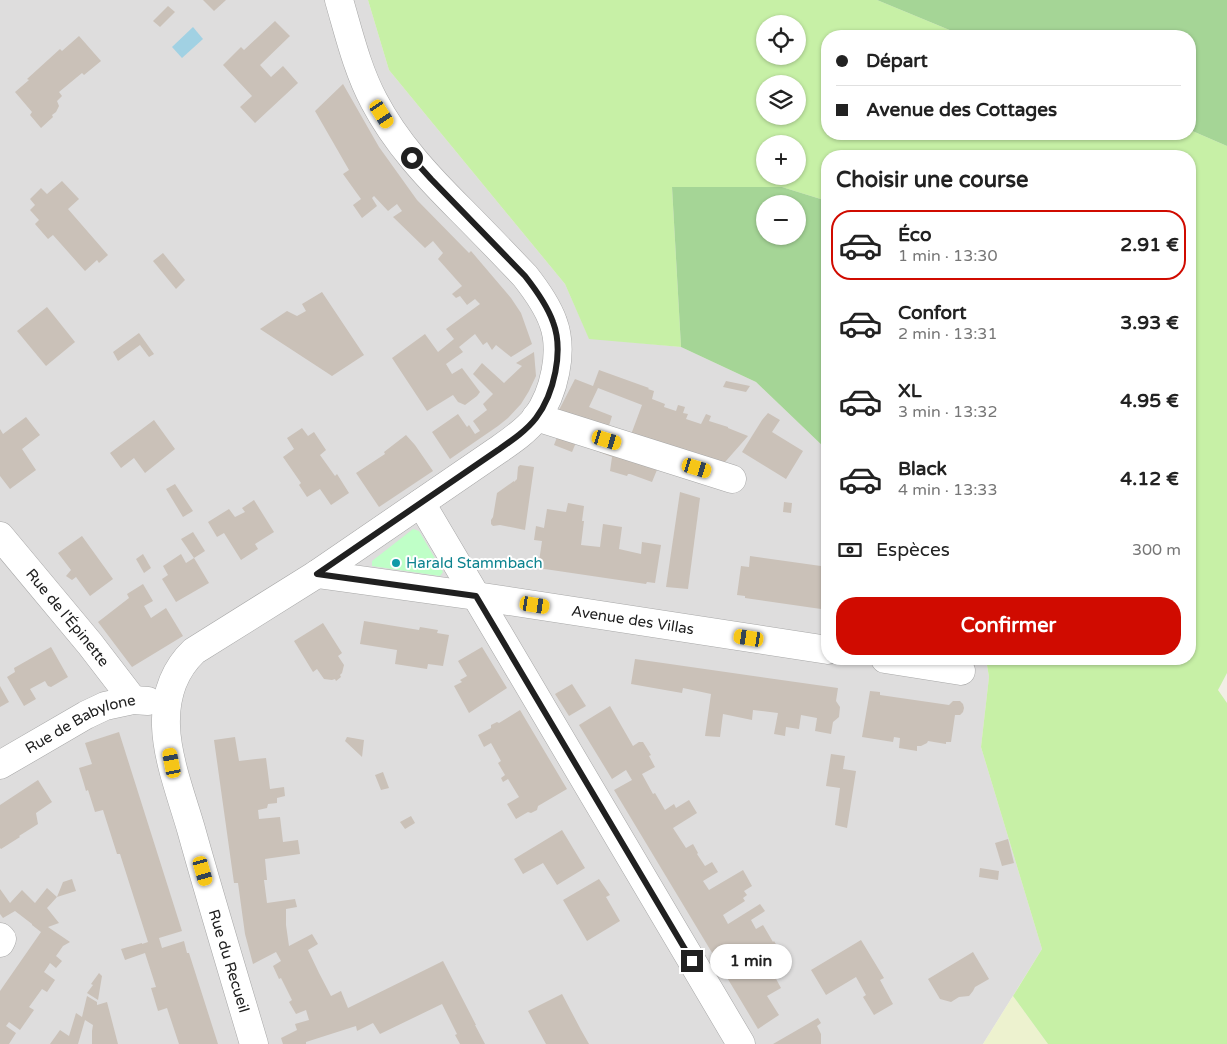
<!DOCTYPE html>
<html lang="fr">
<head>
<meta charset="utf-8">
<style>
	:root { --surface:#fff; --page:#f6f6f6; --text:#222; --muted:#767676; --line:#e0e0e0; --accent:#d00b00 }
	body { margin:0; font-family:"Varela Round",sans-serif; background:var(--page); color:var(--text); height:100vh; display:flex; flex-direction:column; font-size:19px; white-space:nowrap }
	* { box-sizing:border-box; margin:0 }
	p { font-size:16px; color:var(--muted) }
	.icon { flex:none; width:28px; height:28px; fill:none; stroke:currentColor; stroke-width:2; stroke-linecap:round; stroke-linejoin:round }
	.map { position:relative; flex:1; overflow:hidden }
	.drawer { position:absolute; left:821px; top:150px; width:375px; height:515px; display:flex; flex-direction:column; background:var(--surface); border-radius:20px; box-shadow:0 1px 4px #0004 }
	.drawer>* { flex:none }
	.banner { position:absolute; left:821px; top:30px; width:375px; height:110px; border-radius:20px; box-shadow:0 1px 4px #0004; display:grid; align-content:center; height:110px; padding:0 15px; background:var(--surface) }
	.buttons { position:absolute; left:756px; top:15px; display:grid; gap:10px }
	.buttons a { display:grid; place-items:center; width:50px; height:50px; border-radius:50%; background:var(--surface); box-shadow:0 1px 4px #0004; font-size:25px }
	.end { position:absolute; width:22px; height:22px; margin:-11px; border:6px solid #202020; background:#fff; box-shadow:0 0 0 2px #fff }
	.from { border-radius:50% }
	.bubble { position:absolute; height:35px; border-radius:18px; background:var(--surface); box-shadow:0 1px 4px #0004; font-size:16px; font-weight:700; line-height:35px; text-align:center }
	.car { position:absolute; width:15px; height:30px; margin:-15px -8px; border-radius:6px; box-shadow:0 0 4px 1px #0007; background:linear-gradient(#f5c518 24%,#345 0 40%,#f5c518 0 76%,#345 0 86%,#f5c518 0) }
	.banner b { display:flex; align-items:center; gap:18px; height:48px; font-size:19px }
	.banner b+b { border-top:1px solid var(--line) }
	.banner i { width:12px; height:12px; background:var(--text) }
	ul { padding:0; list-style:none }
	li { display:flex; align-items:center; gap:15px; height:70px; margin:0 10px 8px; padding:0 5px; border:2px solid transparent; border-radius:20px }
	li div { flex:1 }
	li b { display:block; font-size:19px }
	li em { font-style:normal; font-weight:700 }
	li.active { border-color:var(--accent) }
	li>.icon { width:45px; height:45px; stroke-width:1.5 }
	h2 { padding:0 15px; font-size:22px; line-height:60px }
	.pay { display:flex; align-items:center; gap:12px; height:55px; padding:0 15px; font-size:19px }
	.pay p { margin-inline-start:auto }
	.primary-button { display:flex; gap:10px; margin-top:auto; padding:10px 15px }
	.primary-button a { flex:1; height:58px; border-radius:20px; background:var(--accent); color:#fff; font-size:20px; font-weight:700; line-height:58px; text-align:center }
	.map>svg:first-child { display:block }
	.residential { fill:#dedddd }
	.farmland { fill:#edf2cf }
	.grass { fill:#c7f0a6; fill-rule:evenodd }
	.forest { fill:#a5d596; fill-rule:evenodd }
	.park { fill:#bfffc7 }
	.water { fill:#a1d1e3 }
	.building { fill:#cac1b8 }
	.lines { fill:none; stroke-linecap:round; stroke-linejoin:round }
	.minor-casing { stroke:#a7a7a7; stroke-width:29 }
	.minor { stroke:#fff; stroke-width:28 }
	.route { stroke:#202020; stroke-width:6 }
	.culture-dot { fill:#0f9aa8; stroke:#fff; stroke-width:2 }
	.labels { text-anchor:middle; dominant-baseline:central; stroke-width:4; stroke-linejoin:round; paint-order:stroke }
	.culture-label { font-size:15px; fill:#0d838f; stroke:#fff; text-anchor:start }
	.street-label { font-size:15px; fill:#202020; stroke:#fff }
</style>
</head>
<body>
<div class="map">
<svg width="1227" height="1044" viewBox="0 0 1227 1044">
	<rect width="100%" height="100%" fill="#f1eee5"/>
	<path class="residential" d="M0 0H368L389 70 565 284 589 338 681 347 756 382 827 450 828 659H986L989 677 981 747 1042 949 983 1044H0Z"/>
	<path class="farmland" d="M1013 996 1048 1044H983Z"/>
	<path class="grass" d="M368 0H877L964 36H828V134H1190V130L1227 146V673L1218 690 1227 703V1044H1048L1013 996 1042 949 981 747 989 677 986 659H1190V156H828L827 201 782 187H672L681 347 589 339 565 284 389 70ZM765 24H798V56H765ZM765 84H798V116H765ZM765 144H798V176H765Z"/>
	<g class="forest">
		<path d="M877 0H1227V146L1190 130V36H964Z"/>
		<path d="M672 187H782L827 201V450L756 382 681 347ZM765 204H798V236H765Z"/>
	</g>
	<path class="park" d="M413 529 419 531 443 572 440 576 372 566V561Z"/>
	<path class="water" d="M193 27 203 39 182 58 172 47Z"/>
	<g class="building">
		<path d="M203 0H226L214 11Z"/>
		<path d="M168 6 175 12 160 27 153 21Z"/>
		<path d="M275 21 290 36 260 65 271 77 283 66 298 83 255 123 240 107 252 96 223 65 241 47 244 50Z"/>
		<path d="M79 36 101 61 84 75 82 73 59 92 62 96 57 101 59 106 56 112 52 115 53 117 41 128 30 115 32 112 15 92 29 80 27 79 60 49 62 51Z"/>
		<path d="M343 84 379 147 417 200 469 253 471 251 511 298 521 313 532 344 511 357 496 345 492 350 487 342 483 345 475 334 459 347 463 352 446 364 452 374 462 368 480 392 477 396 465 405 458 402 453 395 427 411 392 358 425 334 438 352 454 339 446 329 480 304 475 299 467 305 460 296 456 298 452 294 462 286 438 259 443 253 433 241 425 248 393 217 402 211 397 204 388 211 374 196 372 198 377 206 362 218 353 205 361 199 343 174 349 170 315 111Z"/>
		<path d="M62 181 79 199 68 209 108 255 99 263 97 260 85 271 53 235 48 239 35 224 39 220 30 210 35 205 30 199 41 188 47 194Z"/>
		<path d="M163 253 185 280 176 289 153 261Z"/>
		<path d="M322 292 364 355 332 376 260 329 287 311 297 316 306 311 302 304Z"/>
		<path d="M47 307 75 342 46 366 17 331Z"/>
		<path d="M139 333 154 354 149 357 140 345 118 361 113 352Z"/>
		<path d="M534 352 536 376 529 391 521 404 508 418 498 426 450 459 432 432 458 414 467 427 469 425 475 434 480 431 473 421 487 410 483 404 493 394 473 374 482 363 504 383 522 366 516 363Z"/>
		<path d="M599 370 649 388 648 389 654 391 652 399 665 404 664 407 676 411 678 405 685 407 683 413 688 414 686 419 701 424 706 414 711 416 709 421 728 427V428L748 436 718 470 629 440 642 405 598 388 589 407 612 416 608 429 559 410 575 379 593 386Z"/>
		<path d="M726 381 750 386 746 392 723 387Z"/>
		<path d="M768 413 780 420 772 432 803 451 786 479 742 452 762 420Z"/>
		<path d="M26 417 40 435 22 449 36 470 10 489 0 476V429L3 434Z"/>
		<path d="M154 420 175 449 145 473 134 458 121 468 110 453Z"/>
		<path d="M302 428 308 436 314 432 326 450 320 455 335 476 337 474 349 493 331 505 320 489 307 497 299 485 301 483 283 457 294 449 287 438Z"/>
		<path d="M559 432 578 438 572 452 554 445Z"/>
		<path d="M406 435 415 445 433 471 379 507 356 473 385 454 384 452Z"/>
		<path d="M600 446 659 465 652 482 630 474H628L627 476 610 471 612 457 599 452Z"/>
		<path d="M520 465 534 467 525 530 500 525 493 526 491 524V520L493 517 497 493 514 481V482L517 479 518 467Z"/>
		<path d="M175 484 193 511 183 517 166 489Z"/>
		<path d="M680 492 700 498 688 589 666 587Z"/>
		<path d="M254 500 274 532 255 544 258 549 241 560 224 533 217 537 208 522 229 509 235 517 245 512 242 508Z"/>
		<path d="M784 502 792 503 791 513 783 512Z"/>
		<path d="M568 503 584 506 582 521H584L581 545 600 547 603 524 622 527 619 549 641 554 642 542 661 545 655 583 647 582 646 584 538 568 542 541 534 540 536 526 544 528 547 509 566 512Z"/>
		<path d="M193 532 205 551 194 558 181 539Z"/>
		<path d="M82 536 113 579 90 596 76 577 72 580 66 576 71 570 58 553Z"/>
		<path d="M143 554 151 568 144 573 136 559Z"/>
		<path d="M181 554 186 563 194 558 209 583 176 602 162 579 168 575 163 566Z"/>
		<path d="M750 556 828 567V610L745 598V596L737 595 741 566 749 567Z"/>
		<path d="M143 584 153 601 144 606 151 618 166 608 183 636 132 667 98 622 129 598 127 594Z"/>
		<path d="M364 621 419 630 420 627 438 630 437 633 449 635 443 666 428 664 427 669 395 664 397 650 360 644Z"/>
		<path d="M323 623 342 653 338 656 344 665 342 673 340 675 341 677 336 681 335 679 332 680 324 679 317 669 313 672 294 641Z"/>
		<path d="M51 647 68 677 51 687 48 686 45 681 30 689 36 699 24 706 7 677 15 672 14 668Z"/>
		<path d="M482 647 507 688 469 713 454 686 462 682 460 680 467 676 458 661Z"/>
		<path d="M635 659 838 688 836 701 840 707 839 717 833 722 831 734 815 731 817 718 801 715 799 729 786 727 785 736 774 734 778 713 753 710 752 720 723 714 720 737 705 736 711 694 683 688 682 693 631 684Z"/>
		<path d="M572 684 586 706 569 716 555 694Z"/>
		<path d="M0 686 9 702 0 707Z"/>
		<path d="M870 691 880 692V695L949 705 953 701H960L963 704 964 708 963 712 960 715H955L951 742H946V744L928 741 927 743 921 746H917V751L899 748 900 738 894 737 893 742 862 737Z"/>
		<path d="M610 706 633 746 639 742H643L651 755 649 756 655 767 642 774 653 794 655 793 665 810 674 804 676 808 689 800 697 813 673 828 686 848 693 844 698 853 697 854 705 866 712 862 718 872 703 881 709 890 743 870 747 877 752 886 744 891 747 895 743 898 745 901 723 915 728 924 760 904 765 911 751 920 756 929 763 925 773 942 774 941 784 957 769 966 781 988 767 996 779 1015 758 1029 614 790 632 780 626 770 612 779 579 725Z"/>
		<path d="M520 710 567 789 538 806 537 810 531 813 528 812 516 819 507 804 519 797 508 779 503 782 501 778 505 775 498 763 501 761 491 743 484 747 478 735 491 728V725L497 722 499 723Z"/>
		<path d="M119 732 182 931 159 938 162 948 184 941 187 953H189L218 1044H179L167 1008 158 1011 151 988 156 987 145 953 125 960 121 949 142 943V944L148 942 120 854H117L103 810 95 812 88 790 86 791 84 784 79 768 92 764 85 743Z"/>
		<path d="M235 737 239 761 266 758 270 789 284 787 285 796 277 798V803L268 804 267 808 258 810 259 819 280 817 283 842 298 840 300 854 265 859 267 880H264L267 903 295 899 297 907 286 909V925L289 946 312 934 318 944 308 950 319 973 331 996 341 991 348 1008 443 961 476 1025H475L485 1044H460L455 1035 457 1034 442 1004 380 1034 373 1023 357 1031 356 1026 306 1042V1044H283L281 1038 297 1030 295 1024 309 1020 306 1010 296 1014 289 1002 292 1000 281 978 279 979 273 966 281 961 276 952 253 964 245 934 238 883H234L214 740Z"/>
		<path d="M347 737 364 740 362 757 345 741Z"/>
		<path d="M831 754 845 756 843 769 856 771 847 828 835 825 840 788 826 786Z"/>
		<path d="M383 772 389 788 381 790 375 775Z"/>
		<path d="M38 780 52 802 36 813 38 824 19 836 20 837 1 849 0 848V805Z"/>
		<path d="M411 816 415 823 405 829 400 822Z"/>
		<path d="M562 830 585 868 557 885 543 863 523 874 514 859Z"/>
		<path d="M1008 839 1014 863 1002 866 995 843Z"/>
		<path d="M980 868 999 871 998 880 979 877Z"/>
		<path d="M72 879 76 891 57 897 47 908 59 923 48 927 70 942 63 946 56 956 62 961 56 968 50 963 44 972 55 980 47 992 42 989 29 1007 34 1010 20 1030 9 1022 6 1026 16 1033 9 1044H0V991L41 932 32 925V924L15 911 3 918 0 914V889L10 903 22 890 35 903 47 888 57 897 63 882Z"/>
		<path d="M599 879 610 895 606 897 620 921 587 941 563 900Z"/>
		<path d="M861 940 884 978 880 980 893 1004 874 1015 863 997 866 995 856 977 826 995 811 970Z"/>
		<path d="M973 952 989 979 975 987 973 991 969 996 959 997 951 1002 940 999 928 979Z"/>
		<path d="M99 973 102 976 98 1000 87 993 93 985 91 984Z"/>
		<path d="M562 994 581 1030 589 1044H546L528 1011Z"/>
		<path d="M87 996 97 1002V1005L107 1002 118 1044H92V1031L93 1025 85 1020 78 1044H50L60 1030 69 1036 76 1013 82 1017Z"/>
		<path d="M818 1018 821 1023 817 1026 821 1034V1044H773Z"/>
	</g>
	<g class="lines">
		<g class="minor-casing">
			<g id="minor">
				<path d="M536 417 732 479"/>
				<path d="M421 503 741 1044"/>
				<path id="s1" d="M0 536 90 644 133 700"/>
				<path id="s2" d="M317 574 476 596 828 650"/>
				<path d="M885 659 961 671"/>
				<path id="s3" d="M0 765 86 715 105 706 133 700 148 701"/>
				<path d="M0 937 2 939 0 943"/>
				<path d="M254 1044C233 973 211 901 191 829 182 798 167 759 166 726 165 698 173 671 194 651L317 574 498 450C511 441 526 431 536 418 554 394 564 351 553 322 547 305 536 290 525 276 504 254 483 232 461 210 428 177 396 143 374 101 357 69 349 34 339 0"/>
			</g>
		</g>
		<use href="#minor" class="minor"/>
	</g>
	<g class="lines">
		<path class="route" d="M412 158 431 179 525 276C536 290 547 305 553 322 564 351 554 394 536 418 526 431 511 441 498 450L317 574 476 596 692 961"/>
	</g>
	<circle class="culture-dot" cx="396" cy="563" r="5"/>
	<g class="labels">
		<g class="culture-label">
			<text x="406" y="563">Harald Stammbach</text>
		</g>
		<g class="street-label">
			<text stroke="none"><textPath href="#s1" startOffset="106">Rue de l'Épinette</textPath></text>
			<text stroke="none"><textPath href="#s2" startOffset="319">Avenue des Villas</textPath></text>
			<text stroke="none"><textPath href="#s3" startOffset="91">Rue de Babylone</textPath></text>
			<text transform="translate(229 961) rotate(73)">Rue du Recueil</text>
		</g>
	</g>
</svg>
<div class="buttons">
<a><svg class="icon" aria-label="locate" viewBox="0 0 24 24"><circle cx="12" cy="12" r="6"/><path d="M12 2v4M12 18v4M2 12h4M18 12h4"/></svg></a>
<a><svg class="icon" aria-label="layers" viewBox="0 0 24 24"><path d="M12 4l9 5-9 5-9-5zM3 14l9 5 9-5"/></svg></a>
<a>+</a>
<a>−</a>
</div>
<i class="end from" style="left:412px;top:158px"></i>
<i class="end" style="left:692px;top:961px"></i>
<div class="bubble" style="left:710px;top:944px;width:82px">1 min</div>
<i class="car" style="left:382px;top:114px;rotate:147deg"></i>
<i class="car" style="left:607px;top:440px;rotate:107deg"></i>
<i class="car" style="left:697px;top:468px;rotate:107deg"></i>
<i class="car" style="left:535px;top:605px;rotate:99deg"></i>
<i class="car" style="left:749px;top:638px;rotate:279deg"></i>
<i class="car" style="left:172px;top:763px;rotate:349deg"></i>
<i class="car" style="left:203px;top:871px;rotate:164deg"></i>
<div class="banner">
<b><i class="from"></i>Départ</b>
<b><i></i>Avenue des Cottages</b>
</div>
<section class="drawer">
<h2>Choisir une course</h2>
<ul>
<li class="active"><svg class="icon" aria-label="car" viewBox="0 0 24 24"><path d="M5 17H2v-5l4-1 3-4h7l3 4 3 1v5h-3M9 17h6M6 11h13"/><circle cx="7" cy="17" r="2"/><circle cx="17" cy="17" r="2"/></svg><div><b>Éco</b><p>1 min · 13:30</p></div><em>2.91 €</em></li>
<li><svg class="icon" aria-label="car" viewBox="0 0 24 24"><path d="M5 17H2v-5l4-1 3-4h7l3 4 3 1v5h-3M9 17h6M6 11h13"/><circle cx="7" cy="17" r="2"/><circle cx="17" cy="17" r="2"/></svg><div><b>Confort</b><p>2 min · 13:31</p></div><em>3.93 €</em></li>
<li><svg class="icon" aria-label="car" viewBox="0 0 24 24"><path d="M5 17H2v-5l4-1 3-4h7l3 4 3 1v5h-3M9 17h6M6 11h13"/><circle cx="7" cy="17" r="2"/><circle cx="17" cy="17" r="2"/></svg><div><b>XL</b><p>3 min · 13:32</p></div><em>4.95 €</em></li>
<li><svg class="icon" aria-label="car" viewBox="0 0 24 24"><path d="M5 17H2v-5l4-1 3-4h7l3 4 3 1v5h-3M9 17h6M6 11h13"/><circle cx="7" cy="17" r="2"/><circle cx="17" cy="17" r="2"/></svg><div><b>Black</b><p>4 min · 13:33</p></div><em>4.12 €</em></li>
</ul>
<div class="pay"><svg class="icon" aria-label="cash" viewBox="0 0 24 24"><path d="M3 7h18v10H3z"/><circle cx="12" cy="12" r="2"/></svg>Espèces<p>300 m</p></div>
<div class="primary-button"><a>Confirmer</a></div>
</section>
</div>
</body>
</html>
